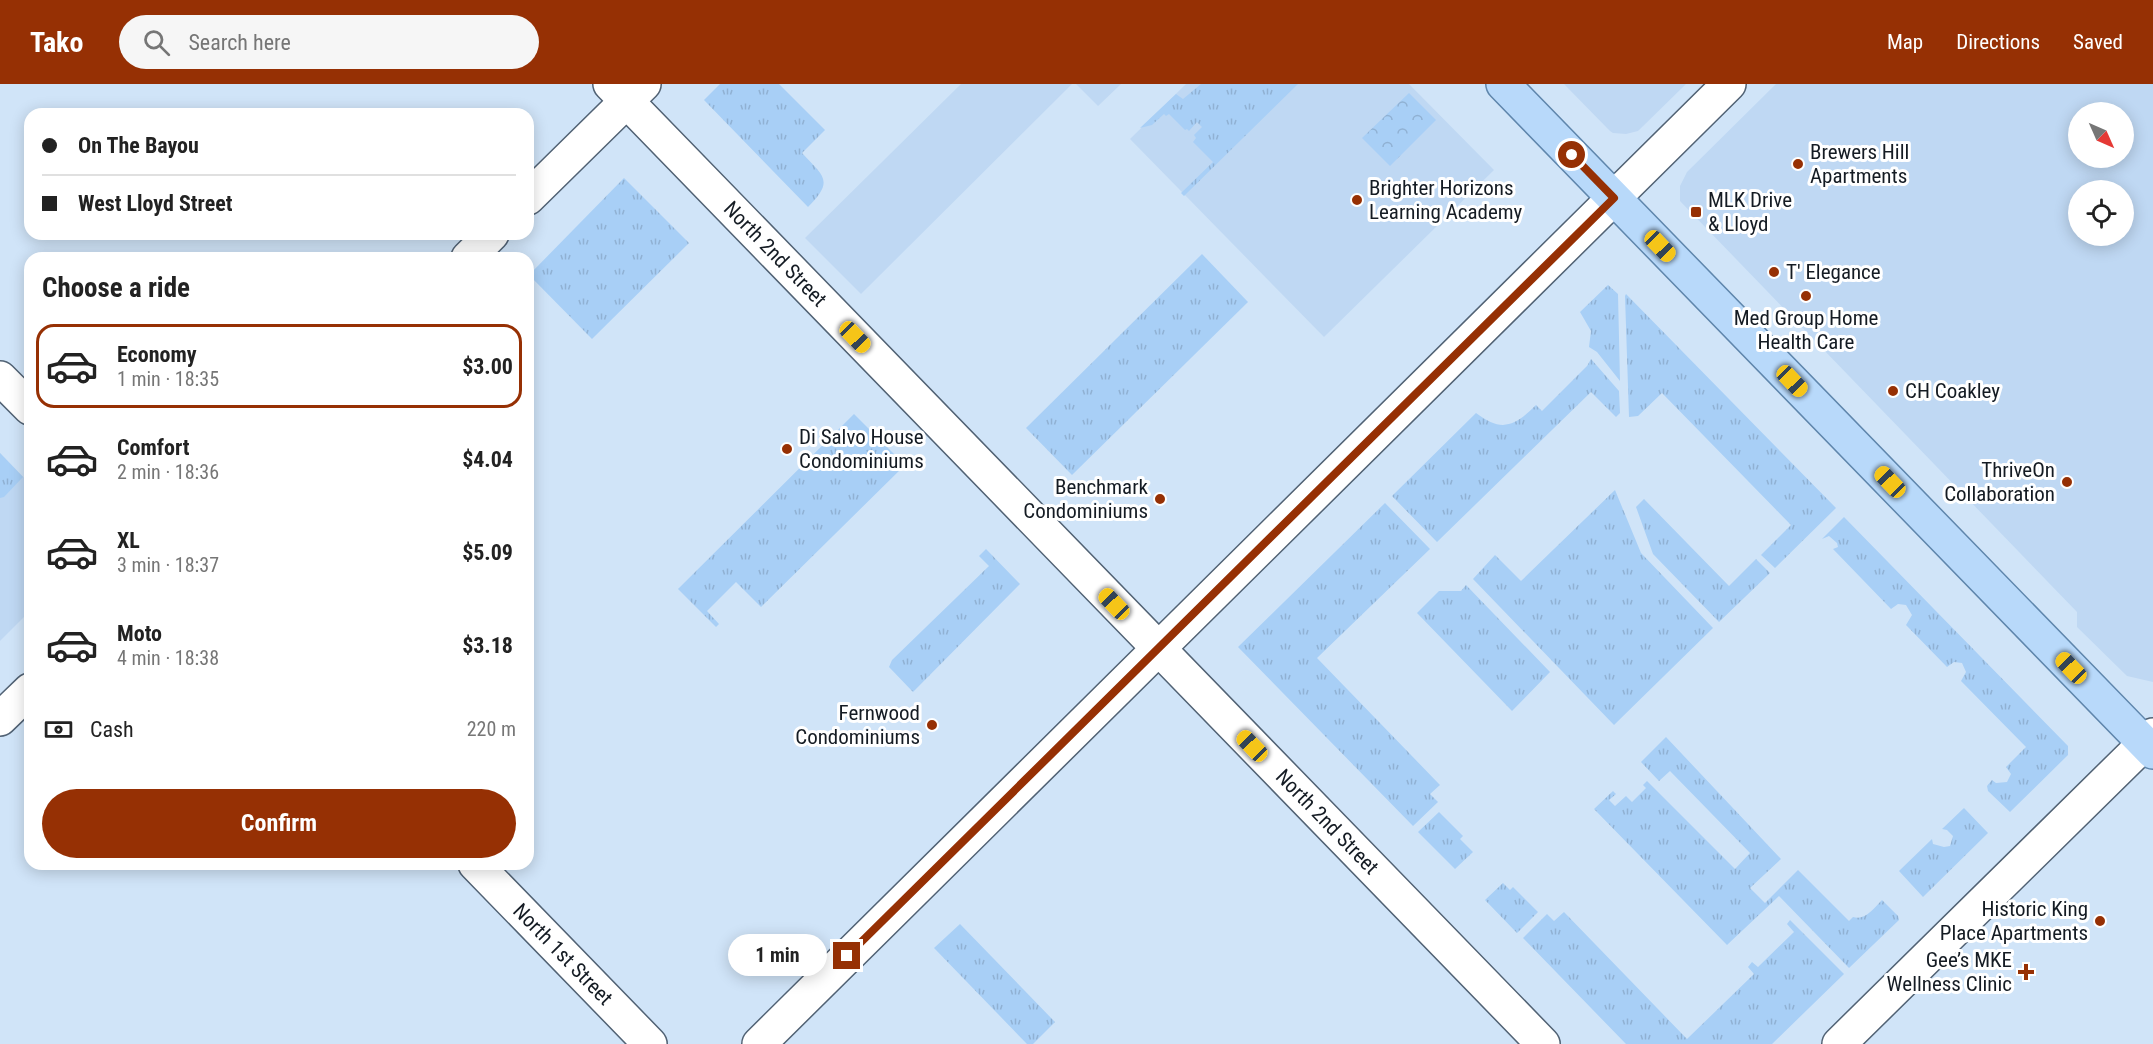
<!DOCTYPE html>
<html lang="en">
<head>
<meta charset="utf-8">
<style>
	:root { --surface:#fff; --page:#f6f6f6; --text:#222; --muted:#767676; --line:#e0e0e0; --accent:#963004 }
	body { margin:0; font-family:"Roboto Condensed",sans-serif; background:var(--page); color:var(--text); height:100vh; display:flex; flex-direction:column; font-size:22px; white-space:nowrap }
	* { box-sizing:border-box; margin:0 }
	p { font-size:20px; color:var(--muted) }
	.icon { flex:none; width:33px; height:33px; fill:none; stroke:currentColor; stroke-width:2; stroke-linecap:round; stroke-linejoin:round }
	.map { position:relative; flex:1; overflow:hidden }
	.sheet { position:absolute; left:24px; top:168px; width:510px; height:618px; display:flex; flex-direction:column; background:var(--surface); border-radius:18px; box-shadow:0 3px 15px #0003 }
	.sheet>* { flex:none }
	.guide { position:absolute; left:24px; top:24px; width:510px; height:132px; border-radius:18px; box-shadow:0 3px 15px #0003; display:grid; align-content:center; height:132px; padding:0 18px; background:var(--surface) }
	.needle { width:39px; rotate:135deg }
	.controls { position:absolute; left:2068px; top:18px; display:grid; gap:12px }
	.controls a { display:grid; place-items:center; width:66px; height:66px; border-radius:50%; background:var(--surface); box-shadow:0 3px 15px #0003; font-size:30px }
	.end { position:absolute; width:27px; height:27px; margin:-14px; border:8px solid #963004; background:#fff; box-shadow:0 0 0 3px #fff }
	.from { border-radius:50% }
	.bubble { position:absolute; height:42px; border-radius:21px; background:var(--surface); box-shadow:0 3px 15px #0003; font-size:20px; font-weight:700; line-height:42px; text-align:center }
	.car { position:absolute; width:18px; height:36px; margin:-18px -9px; border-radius:8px; box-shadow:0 0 4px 2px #0007; background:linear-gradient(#f5c518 24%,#345 0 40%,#f5c518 0 76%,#345 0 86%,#f5c518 0) }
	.guide b { display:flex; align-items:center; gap:21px; height:57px; font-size:22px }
	.guide b+b { border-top:2px solid var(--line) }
	.guide i { width:15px; height:15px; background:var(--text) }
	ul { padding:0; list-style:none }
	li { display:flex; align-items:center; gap:18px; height:84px; margin:0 12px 9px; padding:0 6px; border:3px solid transparent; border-radius:18px }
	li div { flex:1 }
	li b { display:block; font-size:22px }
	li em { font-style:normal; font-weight:700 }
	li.selected { border-color:var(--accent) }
	li>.icon { width:54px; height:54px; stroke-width:1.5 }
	h2 { padding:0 18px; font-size:27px; line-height:72px }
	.pay { display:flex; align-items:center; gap:15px; height:66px; padding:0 18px; font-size:22px }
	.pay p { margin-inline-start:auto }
	.cta { display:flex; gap:12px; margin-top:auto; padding:12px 18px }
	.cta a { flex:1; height:69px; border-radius:36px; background:var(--accent); color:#fff; font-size:24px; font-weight:700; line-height:69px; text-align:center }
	header { display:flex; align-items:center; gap:36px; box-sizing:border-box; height:84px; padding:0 30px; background:var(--accent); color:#fff }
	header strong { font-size:28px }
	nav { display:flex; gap:33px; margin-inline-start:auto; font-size:21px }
	.search { width:420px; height:54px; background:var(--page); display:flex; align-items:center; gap:15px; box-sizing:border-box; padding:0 21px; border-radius:33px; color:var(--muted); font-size:22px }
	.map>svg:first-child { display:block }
	.built { fill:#bfd8f3; fill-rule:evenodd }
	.grass { fill:url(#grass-tufts) }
	.park { fill:url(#park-crowns) }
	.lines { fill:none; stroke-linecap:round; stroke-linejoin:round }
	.minor-casing { stroke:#516274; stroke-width:36 }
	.major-casing { stroke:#5f86ac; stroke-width:36 }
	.minor { stroke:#fff; stroke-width:33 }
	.major { stroke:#b8d9fa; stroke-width:33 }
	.route { stroke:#963004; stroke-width:8 }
	.poi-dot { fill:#963004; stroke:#fff; stroke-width:2 }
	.labels { text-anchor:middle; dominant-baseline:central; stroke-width:6; stroke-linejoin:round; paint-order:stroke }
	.poi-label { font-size:21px; fill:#141b23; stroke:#fff; text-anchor:start }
	.street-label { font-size:21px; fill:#141b23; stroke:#fff }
</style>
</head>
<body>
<header>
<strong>Tako</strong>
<div class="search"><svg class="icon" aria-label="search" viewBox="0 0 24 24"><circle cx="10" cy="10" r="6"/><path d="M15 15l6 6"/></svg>Search here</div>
<nav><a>Map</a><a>Directions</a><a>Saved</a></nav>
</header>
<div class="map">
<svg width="2153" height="960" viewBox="0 0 2153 960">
	<defs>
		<pattern id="grass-tufts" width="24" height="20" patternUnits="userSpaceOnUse" patternTransform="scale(1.5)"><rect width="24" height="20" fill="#a8cff6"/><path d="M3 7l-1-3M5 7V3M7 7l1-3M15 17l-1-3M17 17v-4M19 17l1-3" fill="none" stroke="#90b1d3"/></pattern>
		<pattern id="park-crowns" width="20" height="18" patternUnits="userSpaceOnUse" patternTransform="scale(1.5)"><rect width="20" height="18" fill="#a8cff6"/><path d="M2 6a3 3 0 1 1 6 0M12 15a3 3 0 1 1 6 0" fill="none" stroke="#90b1d3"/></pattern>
	</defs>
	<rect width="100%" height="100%" fill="#d0e4f8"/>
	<g class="built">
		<path d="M961 0H1072L861 210 805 154Z"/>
		<path d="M1076 0H1121L1098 22Z"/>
		<path d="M1186 0H1409L1494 86 1324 253 1130 55Z"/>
		<path d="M1564 0H1686L1638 47 1626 50 1613 49 1610 47Z"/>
		<path d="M1776 0H2153V598L2127 592 2077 543V528L1680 117V102L1687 88ZM2079 28H2124V74H2079ZM2124 106V152H2079V106Z"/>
		<path d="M0 369 30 400V527L0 557Z"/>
	</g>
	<g class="grass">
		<path d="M720 0H779L825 46 802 69C823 92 835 96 808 123L704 16Z"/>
		<path d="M1201 0H1298L1184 112 1181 109 1213 78 1193 58 1196 54 1194 51 1202 43 1197 38 1189 47 1187 45 1185 46 1169 30 1166 32 1164 30 1152 41 1140 44 1176 10 1183 15Z"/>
		<path d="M624 94 689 159 592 255 529 191Z"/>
		<path d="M1202 170 1248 218 1072 391 1026 344Z"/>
		<path d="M1608 201 1618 210 1620 297 1597 268 1589 263 1591 247 1580 228Z"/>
		<path d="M1626 210 1836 424 1775 484 1761 471 1791 441 1662 309 1638 332 1629 333 1625 212Z"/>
		<path d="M1591 275 1619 307 1620 329 1616 333 1591 308 1437 458 1392 412 1476 329C1502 349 1515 342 1536 321L1542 327 1587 282Z"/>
		<path d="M854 330 905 381 761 523 736 498 707 527 719 540 716 543 678 505Z"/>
		<path d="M0 369 23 393 4 413 0 414Z"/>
		<path d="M1615 406 1641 469 1713 544 1614 641 1473 495 1495 471 1521 497Z"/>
		<path d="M1644 415 1729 502 1756 475 1770 489 1719 538 1653 470 1636 423Z"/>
		<path d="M1385 419 1430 465 1317 574 1440 701 1430 710 1438 718 1413 742 1238 563Z"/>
		<path d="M1844 433 2068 662V671L2010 728 1988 707 1987 702 1992 696 1996 699 2007 698 2011 690 2006 683 2026 663 1961 597 1966 588 1962 579 1954 578 1947 583 1906 541 1912 531 1906 521 1898 520 1891 525 1833 465 1838 463 1837 459 1829 452 1822 455Z"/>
		<path d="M986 465 1020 500 913 608 889 583 892 576 989 482 979 472Z"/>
		<path d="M1466 501 1550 588 1512 627 1417 529 1439 507H1461Z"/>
		<path d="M1666 653 1781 775 1750 804 1765 819 1798 786 1849 837 1853 833C1865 837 1874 824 1882 816L1898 832 1899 836 1849 884 1779 812 1727 861 1594 725 1613 707 1616 710 1609 716 1615 722 1626 712 1632 718 1646 704 1643 701 1647 697 1735 785 1750 769 1670 687 1659 697 1641 678Z"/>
		<path d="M1964 724 1988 749 1923 813 1899 787 1932 755 1933 760 1944 763 1950 762 1953 752 1947 746 1942 745Z"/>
		<path d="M1439 728 1463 752 1460 755 1473 768 1455 785 1418 748Z"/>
		<path d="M1503 799 1510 806 1513 803 1538 828 1517 849 1485 816Z"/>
		<path d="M1564 828 1687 955 1754 890 1748 883 1752 878 1758 883 1794 848 1787 840 1790 836 1844 890 1772 960H1626L1523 854 1547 830 1554 837Z"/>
		<path d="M960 840 1055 938 1033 960H1027L934 864Z"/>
	</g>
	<path class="park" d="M1409 9 1436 36 1390 82 1362 54Z"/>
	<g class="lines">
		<g class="minor-casing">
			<g id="minor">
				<path id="s1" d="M610 0 1543 960"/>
				<path d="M528 114 644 0"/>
				<path d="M468 174 492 150"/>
				<path d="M0 294 30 324"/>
				<path d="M0 635 30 606"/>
				<path id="s2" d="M475 780 650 960"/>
				<path d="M759 960 1729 0"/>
				<path d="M1839 960 2153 651"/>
			</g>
		</g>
		<g class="major-casing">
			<path id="major" d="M1503 0 2153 668"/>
		</g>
		<use href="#minor" class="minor"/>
		<use href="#major" class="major"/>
	</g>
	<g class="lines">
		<path class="route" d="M847 872 1614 114 1572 71"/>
	</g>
	<g class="poi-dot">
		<circle cx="1798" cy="80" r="6"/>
		<circle cx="1357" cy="116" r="6"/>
		<rect x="1690" y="122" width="12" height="12" rx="3"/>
		<circle cx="1774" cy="188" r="6"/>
		<circle cx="1806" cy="212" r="6"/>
		<circle cx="1893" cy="307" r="6"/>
		<circle cx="787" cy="365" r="6"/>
		<circle cx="2067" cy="398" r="6"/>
		<circle cx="1160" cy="415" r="6"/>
		<circle cx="932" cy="641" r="6"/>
		<circle cx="2100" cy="837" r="6"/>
		<path d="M2023 879h6v6h6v6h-6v6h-6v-6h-6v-6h6z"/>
	</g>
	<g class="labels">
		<g class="poi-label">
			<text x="1810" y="68">Brewers Hill<tspan x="1810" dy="24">Apartments</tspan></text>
			<text x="1369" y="104">Brighter Horizons<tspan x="1369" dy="24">Learning Academy</tspan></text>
			<text x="1708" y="116">MLK Drive<tspan x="1708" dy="24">&amp; Lloyd</tspan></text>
			<text x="1786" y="188">T' Elegance</text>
			<text x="1806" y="234" text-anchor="middle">Med Group Home<tspan x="1806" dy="24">Health Care</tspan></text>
			<text x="1905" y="307">CH Coakley</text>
			<text x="799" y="353">Di Salvo House<tspan x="799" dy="24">Condominiums</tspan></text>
			<text x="2055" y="386" text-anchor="end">ThriveOn<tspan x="2055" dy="24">Collaboration</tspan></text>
			<text x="1148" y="403" text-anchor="end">Benchmark<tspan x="1148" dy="24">Condominiums</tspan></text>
			<text x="920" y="629" text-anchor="end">Fernwood<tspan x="920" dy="24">Condominiums</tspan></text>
			<text x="2088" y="825" text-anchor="end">Historic King<tspan x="2088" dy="24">Place Apartments</tspan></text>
			<text x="2012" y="876" text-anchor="end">Gee’s MKE<tspan x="2012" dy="24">Wellness Clinic</tspan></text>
		</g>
		<g class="street-label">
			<text stroke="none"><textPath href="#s1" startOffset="237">North 2nd Street</textPath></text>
			<text stroke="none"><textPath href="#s1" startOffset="1029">North 2nd Street</textPath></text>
			<text stroke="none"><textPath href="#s2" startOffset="126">North 1st Street</textPath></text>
		</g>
	</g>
</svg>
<div class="controls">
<a><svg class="needle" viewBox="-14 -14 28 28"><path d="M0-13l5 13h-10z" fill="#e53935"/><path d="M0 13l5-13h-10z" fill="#767676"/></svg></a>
<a><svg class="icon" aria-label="locate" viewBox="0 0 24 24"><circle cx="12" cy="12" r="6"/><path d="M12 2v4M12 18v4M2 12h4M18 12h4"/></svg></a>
</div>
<i class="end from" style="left:1572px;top:71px"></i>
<i class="end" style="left:847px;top:872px"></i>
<div class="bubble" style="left:728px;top:850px;width:99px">1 min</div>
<i class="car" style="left:1660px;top:162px;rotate:136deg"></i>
<i class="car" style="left:855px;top:253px;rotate:136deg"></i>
<i class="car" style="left:1792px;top:297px;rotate:136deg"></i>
<i class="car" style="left:1890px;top:398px;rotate:316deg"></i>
<i class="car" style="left:1114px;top:520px;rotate:316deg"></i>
<i class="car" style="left:2071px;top:584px;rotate:316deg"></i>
<i class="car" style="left:1252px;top:662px;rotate:316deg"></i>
<div class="guide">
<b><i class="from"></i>On The Bayou</b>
<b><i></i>West Lloyd Street</b>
</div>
<section class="sheet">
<h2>Choose a ride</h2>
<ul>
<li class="selected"><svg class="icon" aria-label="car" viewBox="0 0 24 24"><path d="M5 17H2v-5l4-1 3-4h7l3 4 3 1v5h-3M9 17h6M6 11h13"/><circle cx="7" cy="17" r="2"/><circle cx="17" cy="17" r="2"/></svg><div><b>Economy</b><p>1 min · 18:35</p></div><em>$3.00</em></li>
<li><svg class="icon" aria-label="car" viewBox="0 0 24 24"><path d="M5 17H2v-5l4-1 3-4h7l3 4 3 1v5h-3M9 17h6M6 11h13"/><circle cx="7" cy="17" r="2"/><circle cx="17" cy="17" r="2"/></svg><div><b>Comfort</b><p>2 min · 18:36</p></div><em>$4.04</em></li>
<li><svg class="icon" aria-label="car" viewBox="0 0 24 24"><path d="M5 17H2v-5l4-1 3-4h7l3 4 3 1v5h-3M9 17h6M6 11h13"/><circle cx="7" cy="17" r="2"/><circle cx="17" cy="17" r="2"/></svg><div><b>XL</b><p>3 min · 18:37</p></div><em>$5.09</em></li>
<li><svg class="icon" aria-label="car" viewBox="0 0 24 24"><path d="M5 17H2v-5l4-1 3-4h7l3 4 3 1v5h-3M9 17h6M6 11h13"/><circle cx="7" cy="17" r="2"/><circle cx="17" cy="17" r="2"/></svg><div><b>Moto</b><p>4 min · 18:38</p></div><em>$3.18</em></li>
</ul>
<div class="pay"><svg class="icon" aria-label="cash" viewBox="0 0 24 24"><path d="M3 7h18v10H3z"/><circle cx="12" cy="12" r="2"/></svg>Cash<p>220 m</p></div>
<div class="cta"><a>Confirm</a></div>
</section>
</div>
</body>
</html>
